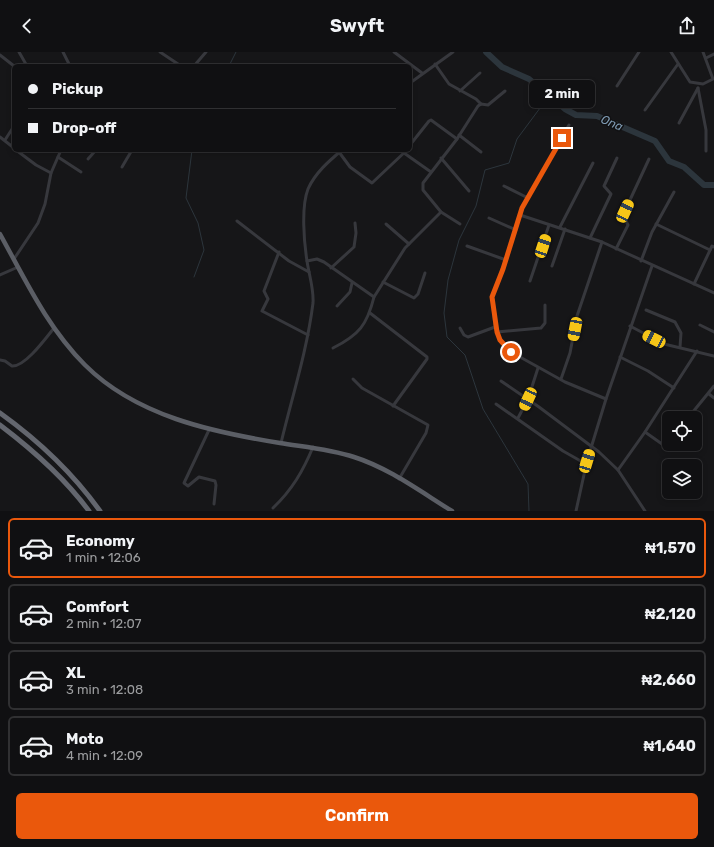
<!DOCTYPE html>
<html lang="en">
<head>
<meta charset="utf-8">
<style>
	:root { --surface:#101012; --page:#1e1e20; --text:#f1f3f6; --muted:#9c9d9f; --line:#303032; --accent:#ea580c }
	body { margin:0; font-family:Rubik,sans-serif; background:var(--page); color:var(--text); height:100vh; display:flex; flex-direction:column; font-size:15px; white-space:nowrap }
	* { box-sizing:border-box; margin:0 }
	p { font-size:13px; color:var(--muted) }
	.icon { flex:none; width:22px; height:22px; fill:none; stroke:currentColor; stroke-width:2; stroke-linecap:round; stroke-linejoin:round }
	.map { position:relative; height:459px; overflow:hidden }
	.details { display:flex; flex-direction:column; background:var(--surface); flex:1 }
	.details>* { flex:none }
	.hud { position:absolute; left:12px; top:12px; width:400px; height:88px; border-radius:6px; box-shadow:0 2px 6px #0003,0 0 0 1px var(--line); display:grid; align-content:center; height:88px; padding:0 16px; background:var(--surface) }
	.tools { position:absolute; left:662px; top:359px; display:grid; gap:8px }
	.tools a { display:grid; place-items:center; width:40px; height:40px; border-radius:6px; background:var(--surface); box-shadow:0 2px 6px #0003,0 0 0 1px var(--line); font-size:20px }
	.end { position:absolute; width:18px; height:18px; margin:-9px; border:5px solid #ea580c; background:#fff; box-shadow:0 0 0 2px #fff }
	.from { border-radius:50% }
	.bubble { position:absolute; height:28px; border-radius:6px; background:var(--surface); box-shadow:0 2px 6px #0003,0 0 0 1px var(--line); font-size:13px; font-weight:700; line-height:28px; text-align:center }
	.car { position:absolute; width:12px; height:24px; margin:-12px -6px; border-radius:5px; box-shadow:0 0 3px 1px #0007; background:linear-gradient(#f5c518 24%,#345 0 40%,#f5c518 0 76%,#345 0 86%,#f5c518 0) }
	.hud b { display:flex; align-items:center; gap:14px; height:38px; font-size:15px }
	.hud b+b { border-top:1px solid var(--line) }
	.hud i { width:10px; height:10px; background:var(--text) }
	ul { padding:7px 0 0; list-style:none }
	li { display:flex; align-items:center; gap:12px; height:60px; margin:0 8px 6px; padding:0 8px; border:2px solid var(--line); border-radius:6px }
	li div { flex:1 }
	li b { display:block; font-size:15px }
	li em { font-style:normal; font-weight:700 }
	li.selected { border-color:var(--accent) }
	li>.icon { width:36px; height:36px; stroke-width:1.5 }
	.button { display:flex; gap:8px; margin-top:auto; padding:8px 16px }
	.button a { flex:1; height:46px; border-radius:6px; background:var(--accent); color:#fff; font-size:16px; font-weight:700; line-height:46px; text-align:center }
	header { display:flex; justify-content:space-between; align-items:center; height:52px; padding:0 16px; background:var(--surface); font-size:18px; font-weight:700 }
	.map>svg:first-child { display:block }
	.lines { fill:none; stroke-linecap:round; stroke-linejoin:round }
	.stream { stroke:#2c353c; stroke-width:1 }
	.river { stroke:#2c353c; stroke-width:6 }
	.minor { stroke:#37383d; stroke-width:3 }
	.trunk { stroke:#5b5e65; stroke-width:4.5 }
	.motorway { stroke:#63666e; stroke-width:5 }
	.route { stroke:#ea580c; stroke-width:5 }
	.labels { text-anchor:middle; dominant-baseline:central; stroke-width:3; stroke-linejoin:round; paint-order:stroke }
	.water-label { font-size:12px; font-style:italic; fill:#7f9bb3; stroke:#111113 }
</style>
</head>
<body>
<header><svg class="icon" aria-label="back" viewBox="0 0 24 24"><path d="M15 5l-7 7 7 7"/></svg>Swyft<svg class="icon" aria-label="share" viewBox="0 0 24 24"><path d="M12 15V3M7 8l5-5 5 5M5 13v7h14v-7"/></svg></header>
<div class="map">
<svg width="714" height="459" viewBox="0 0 714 459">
	<rect width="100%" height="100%" fill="#161618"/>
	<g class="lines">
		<g class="stream">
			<path d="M229 14 236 0"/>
			<path d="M192 98 186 146 198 171 204 198 194 225"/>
			<path d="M529 459 528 432 483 357 465 303 447 285 444 261 448 228 459 188 476 154 485 118 509 111 517 87 549 44"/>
		</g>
		<path class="river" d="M486 0 502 15 529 27 565 57 576 63 597 64 655 89 669 109 684 115 704 133H714"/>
		<g class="minor">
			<path d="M19 0 27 14"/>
			<path d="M63 0 70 14"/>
			<path d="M160 0 181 14"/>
			<path d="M394 0 422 21"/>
			<path d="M671 0 690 30 703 32 713 27 703 0"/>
			<path d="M0 3 14 14"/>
			<path d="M706 6 714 2"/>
			<path d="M435 12 449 32 476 47 481 52"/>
			<path d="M194 14 206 0"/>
			<path d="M410 31 453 0"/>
			<path d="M617 34 639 0"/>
			<path d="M698 36 706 78V99"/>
			<path d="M460 39 480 21"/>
			<path d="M645 58 678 12"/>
			<path d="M679 71 698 36"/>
			<path d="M569 73 522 156 506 208 492 245 495 275 500 288 511 300 565 330 606 347"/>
			<path d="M459 83 481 100"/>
			<path d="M0 85 14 96"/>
			<path d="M5 88 14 74"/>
			<path d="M410 93 429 69 431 68 457 87"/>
			<path d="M16 98 36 113 51 121"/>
			<path d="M339 100 350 115 372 131 407 98"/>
			<path d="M404 101 431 120"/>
			<path d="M58 105 81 120"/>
			<path d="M441 106 469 139"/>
			<path d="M88 107 96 98"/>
			<path d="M122 115 132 98"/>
			<path d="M504 134 528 146"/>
			<path d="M441 160 460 172"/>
			<path d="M520 163 602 190 714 241"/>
			<path d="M489 166 516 178"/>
			<path d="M237 169 289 209 309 220"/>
			<path d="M386 172 409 192"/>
			<path d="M656 172 710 198"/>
			<path d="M560 175 593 111"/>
			<path d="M590 186 611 142 604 134 617 106"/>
			<path d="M467 194 506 208"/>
			<path d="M616 197 628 173 623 163 649 107"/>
			<path d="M279 200 264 239 268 247 262 259 308 283"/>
			<path d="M14 207 38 171 45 152 51 121 61 98"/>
			<path d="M307 209 317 207 324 210 374 245 405 196 441 160 423 138V131L457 87 478 54 481 52 488 53 505 39"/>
			<path d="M641 209 652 180 674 140"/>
			<path d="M552 214 565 177"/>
			<path d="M331 216 354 195 356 181 355 171"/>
			<path d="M0 223 18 215"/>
			<path d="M530 229 549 173"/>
			<path d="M383 230 414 246 418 242 425 221"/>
			<path d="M694 232 712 194 714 195"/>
			<path d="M337 254 350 240 352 231"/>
			<path d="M646 258 675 270 681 281 680 295"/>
			<path d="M370 261 427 305V307L393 354"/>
			<path d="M700 273 714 280"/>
			<path d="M630 274 664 292 714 304"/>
			<path d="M460 276 464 283 468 285 495 275"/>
			<path d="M497 280 541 276 545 271V253"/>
			<path d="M333 296C359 283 367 273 374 245"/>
			<path d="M620 305 648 319 674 336"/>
			<path d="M0 308 5 309 12 314C25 315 46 286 54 276"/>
			<path d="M353 327 362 336 428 373 426 381 399 427"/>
			<path d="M561 327 570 301 577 264 602 190"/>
			<path d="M501 329 539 355 599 400 618 418 645 459"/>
			<path d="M709 342 714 346"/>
			<path d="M496 352 563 399 586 412"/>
			<path d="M518 366 528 347 538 316"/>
			<path d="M688 366 714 334"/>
			<path d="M209 378 184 431 188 434 199 425 215 429 216 433 214 452"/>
			<path d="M645 380 662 392 669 389"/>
			<path d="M281 391C292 345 307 299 313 251 314 237 309 223 307 209 304 190 301 155 308 137 315 121 329 109 342 98"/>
			<path d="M618 418 645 380 697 299"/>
			<path d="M273 456C292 438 303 419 313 395"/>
			<path d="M576 459 587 409 606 347 652 214"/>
		</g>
		<path class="trunk" d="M0 182C25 227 47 275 85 313 136 364 212 380 280 391 305 395 330 397 354 405 389 416 421 440 452 459"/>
		<g class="motorway">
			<path d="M0 361C39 389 72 420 100 459"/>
			<path d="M0 373C33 398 64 425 89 459"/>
		</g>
	</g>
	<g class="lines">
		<path class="route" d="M511 300 500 288 497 280 492 245 503 217 522 156 562 86"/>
	</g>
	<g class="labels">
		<g class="water-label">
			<text transform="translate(612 71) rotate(23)">Ona</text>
		</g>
	</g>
</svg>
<div class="tools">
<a><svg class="icon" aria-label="locate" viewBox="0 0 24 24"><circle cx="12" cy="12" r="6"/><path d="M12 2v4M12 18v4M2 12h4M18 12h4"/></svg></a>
<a><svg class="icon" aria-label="layers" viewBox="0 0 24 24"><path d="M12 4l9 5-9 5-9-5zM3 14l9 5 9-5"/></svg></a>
</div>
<i class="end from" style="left:511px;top:300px"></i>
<i class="end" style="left:562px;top:86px"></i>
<div class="bubble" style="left:529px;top:28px;width:66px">2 min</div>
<i class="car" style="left:625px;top:159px;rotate:25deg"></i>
<i class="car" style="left:543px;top:194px;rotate:18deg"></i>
<i class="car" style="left:575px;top:277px;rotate:191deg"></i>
<i class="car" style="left:654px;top:287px;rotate:297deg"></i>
<i class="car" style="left:528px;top:347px;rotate:205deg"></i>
<i class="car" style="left:587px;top:409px;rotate:17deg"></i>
<div class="hud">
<b><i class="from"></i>Pickup</b>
<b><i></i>Drop-off</b>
</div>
</div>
<section class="details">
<ul>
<li class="selected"><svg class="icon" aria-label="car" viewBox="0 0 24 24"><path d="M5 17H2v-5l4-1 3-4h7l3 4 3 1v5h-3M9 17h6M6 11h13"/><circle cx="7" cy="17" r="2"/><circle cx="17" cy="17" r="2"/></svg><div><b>Economy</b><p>1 min · 12:06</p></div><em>₦1,570</em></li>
<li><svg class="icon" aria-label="car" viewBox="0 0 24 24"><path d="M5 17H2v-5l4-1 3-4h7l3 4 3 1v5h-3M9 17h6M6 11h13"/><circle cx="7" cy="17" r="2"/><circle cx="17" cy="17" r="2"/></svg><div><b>Comfort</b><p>2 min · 12:07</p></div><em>₦2,120</em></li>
<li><svg class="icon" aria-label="car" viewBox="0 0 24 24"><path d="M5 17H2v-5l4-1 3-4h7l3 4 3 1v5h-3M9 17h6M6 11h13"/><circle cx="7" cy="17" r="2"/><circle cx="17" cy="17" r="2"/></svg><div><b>XL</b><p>3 min · 12:08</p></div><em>₦2,660</em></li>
<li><svg class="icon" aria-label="car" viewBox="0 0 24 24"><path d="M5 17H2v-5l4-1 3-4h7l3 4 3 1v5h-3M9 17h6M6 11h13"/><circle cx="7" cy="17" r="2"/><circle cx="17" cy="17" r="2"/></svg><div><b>Moto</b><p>4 min · 12:09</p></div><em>₦1,640</em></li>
</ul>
<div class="button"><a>Confirm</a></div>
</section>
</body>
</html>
